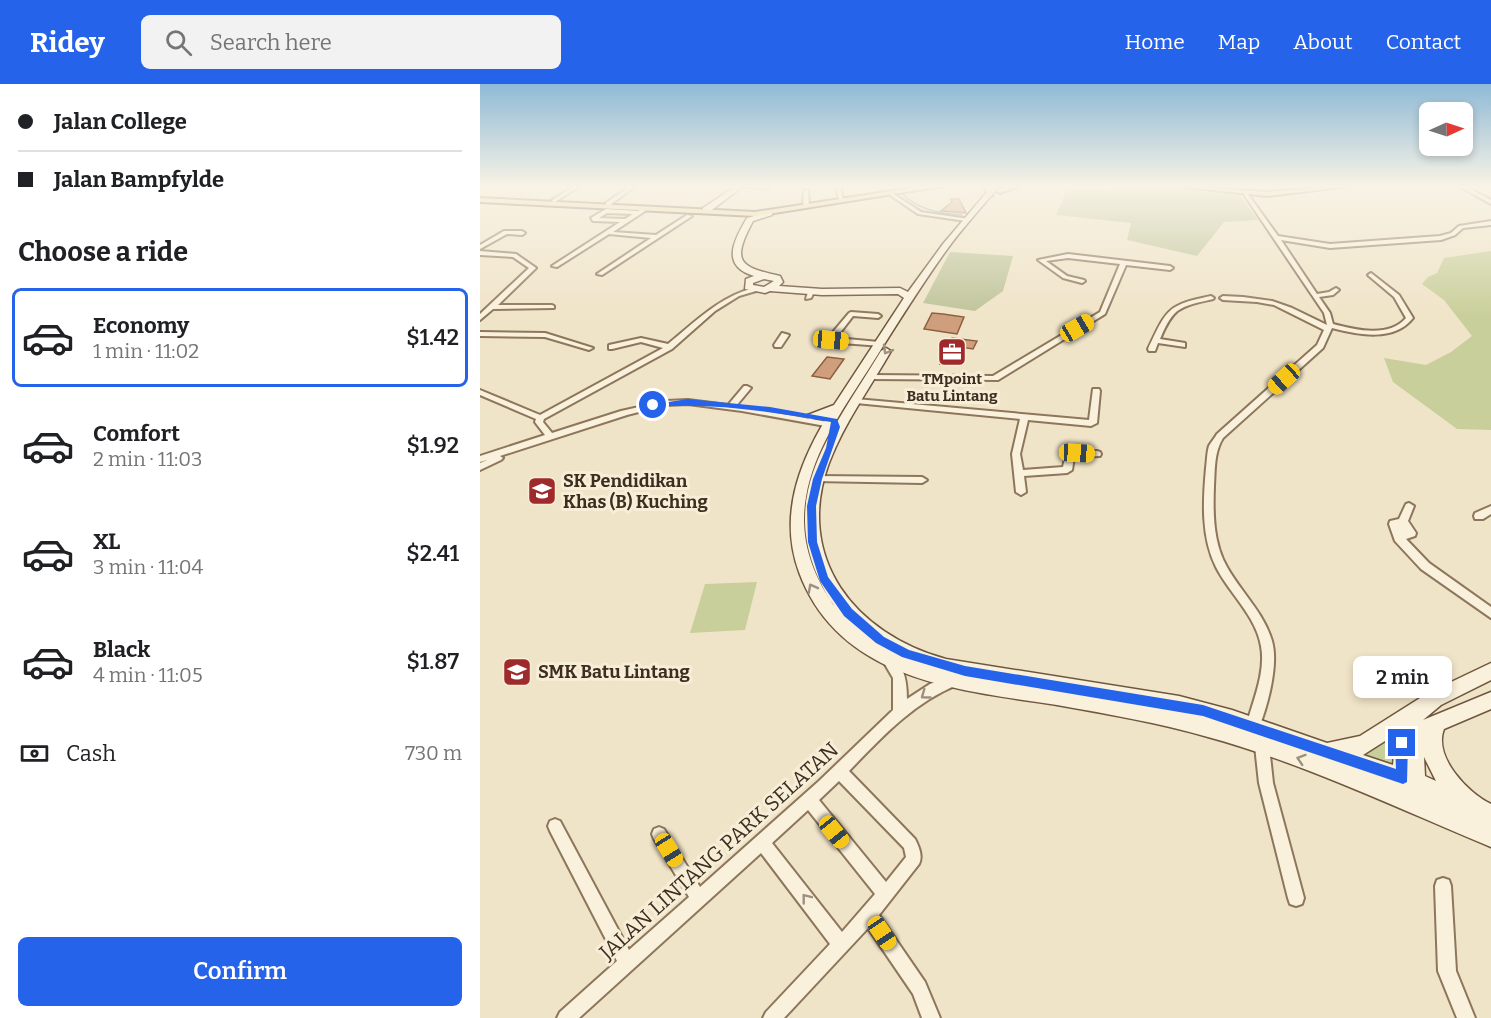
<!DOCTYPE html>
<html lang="en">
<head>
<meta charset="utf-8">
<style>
	:root { --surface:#fff; --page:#f2f2f2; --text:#202124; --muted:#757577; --line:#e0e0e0; --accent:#2563eb }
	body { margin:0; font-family:Bitter,serif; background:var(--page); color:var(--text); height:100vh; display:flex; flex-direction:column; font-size:22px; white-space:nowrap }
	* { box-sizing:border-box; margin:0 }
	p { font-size:20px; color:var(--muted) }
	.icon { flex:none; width:33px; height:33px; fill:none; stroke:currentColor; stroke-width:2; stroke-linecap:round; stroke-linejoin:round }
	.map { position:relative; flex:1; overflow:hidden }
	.details { display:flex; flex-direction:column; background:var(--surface); width:480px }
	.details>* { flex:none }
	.guide { display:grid; align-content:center; height:132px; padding:0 18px; background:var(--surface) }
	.needle { width:39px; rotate:87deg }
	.tools { position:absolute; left:939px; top:18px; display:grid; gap:12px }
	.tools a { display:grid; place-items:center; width:54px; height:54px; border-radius:9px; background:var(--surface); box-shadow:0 3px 9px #0003; font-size:30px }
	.end { position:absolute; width:27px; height:27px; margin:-14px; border:8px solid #2563eb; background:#fff; box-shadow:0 0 0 3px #fff }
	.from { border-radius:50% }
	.bubble { position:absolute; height:42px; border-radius:9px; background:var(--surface); box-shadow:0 3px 9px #0003; font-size:20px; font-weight:600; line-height:42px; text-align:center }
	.car { position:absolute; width:18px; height:36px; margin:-18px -9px; border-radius:8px; box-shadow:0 0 4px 2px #0007; background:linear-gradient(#f5c518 24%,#345 0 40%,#f5c518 0 76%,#345 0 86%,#f5c518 0) }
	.guide b { display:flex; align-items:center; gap:21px; height:57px; font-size:22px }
	.guide b+b { border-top:2px solid var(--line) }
	.guide i { width:15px; height:15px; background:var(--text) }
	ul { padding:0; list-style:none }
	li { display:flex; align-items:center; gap:18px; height:99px; margin:0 12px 9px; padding:0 6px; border:3px solid transparent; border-radius:9px }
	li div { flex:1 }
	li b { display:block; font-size:22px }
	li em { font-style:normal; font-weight:600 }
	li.on { border-color:var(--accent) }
	li>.icon { width:54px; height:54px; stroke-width:1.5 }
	h2 { padding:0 18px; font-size:27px; line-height:72px }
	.pay { display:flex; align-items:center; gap:15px; height:66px; padding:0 18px; font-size:22px }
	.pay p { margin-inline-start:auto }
	.cta { display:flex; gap:12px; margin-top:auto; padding:12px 18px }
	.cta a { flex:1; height:69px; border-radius:9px; background:var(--accent); color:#fff; font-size:24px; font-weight:600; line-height:69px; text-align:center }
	header { display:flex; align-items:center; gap:36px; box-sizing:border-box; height:84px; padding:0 30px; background:var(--accent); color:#fff }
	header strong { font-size:28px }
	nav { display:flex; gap:33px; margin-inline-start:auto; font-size:21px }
	.search { width:420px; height:54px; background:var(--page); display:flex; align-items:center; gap:15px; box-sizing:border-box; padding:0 21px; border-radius:9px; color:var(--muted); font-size:22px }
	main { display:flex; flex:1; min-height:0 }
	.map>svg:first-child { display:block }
	.green { fill:#c9cf9b }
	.cemetery { fill:#bfc49a }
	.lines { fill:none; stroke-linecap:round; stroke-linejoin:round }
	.stream { stroke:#6f938a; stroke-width:1.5 }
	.building { fill:#cf9f7d; stroke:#8d5f41; stroke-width:1.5 }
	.street-casing { stroke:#8d765c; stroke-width:4 }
	.secondary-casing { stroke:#6f573f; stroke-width:3 }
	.primary-casing { stroke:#5b4430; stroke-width:4 }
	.street { fill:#faf1dc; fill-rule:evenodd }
	.secondary { fill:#faf1dc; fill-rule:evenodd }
	.primary { fill:#f3d9a0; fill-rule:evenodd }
	.oneway { stroke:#9c907e }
	.route { fill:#2563eb }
	.labels { text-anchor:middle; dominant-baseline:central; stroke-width:6; stroke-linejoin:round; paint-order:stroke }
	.far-poi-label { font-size:15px; font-weight:bold; fill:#3d2e20; stroke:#f7eed8 }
	.poi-label { font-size:18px; font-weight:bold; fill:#3d2e20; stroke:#f7eed8; text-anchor:start }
	.near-street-label { font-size:21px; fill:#3d2e20; stroke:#f7eed8 }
</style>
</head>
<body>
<header>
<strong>Ridey</strong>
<div class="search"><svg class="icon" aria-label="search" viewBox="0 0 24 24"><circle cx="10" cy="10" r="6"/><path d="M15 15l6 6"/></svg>Search here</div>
<nav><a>Home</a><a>Map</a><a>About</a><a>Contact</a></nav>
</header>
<main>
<section class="details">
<div class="guide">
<b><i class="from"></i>Jalan College</b>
<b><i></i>Jalan Bampfylde</b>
</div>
<h2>Choose a ride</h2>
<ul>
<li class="on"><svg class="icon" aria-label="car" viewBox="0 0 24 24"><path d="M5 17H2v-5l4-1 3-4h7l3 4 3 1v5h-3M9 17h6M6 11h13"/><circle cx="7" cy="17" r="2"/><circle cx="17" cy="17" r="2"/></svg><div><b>Economy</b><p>1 min · 11:02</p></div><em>$1.42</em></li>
<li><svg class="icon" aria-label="car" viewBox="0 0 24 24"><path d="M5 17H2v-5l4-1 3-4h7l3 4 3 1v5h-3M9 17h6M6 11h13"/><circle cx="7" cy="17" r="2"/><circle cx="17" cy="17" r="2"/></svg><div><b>Comfort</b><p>2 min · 11:03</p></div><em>$1.92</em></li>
<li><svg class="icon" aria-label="car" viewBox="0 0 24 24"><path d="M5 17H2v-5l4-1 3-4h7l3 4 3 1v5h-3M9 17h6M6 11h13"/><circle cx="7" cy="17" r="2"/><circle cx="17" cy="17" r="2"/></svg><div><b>XL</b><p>3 min · 11:04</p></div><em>$2.41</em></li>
<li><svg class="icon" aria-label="car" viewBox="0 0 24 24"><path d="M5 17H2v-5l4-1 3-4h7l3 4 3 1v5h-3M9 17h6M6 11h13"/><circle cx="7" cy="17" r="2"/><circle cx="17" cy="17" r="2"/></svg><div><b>Black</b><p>4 min · 11:05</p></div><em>$1.87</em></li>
</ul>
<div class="pay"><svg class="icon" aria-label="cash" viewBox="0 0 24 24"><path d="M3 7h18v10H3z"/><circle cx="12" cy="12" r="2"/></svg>Cash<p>730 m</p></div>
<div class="cta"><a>Confirm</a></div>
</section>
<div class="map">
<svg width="1011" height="934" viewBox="0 0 1011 934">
	<rect width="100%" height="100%" fill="#f0e4c8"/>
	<g class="green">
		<path d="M1011 167V346L977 345 913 298 904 274 946 281 971 268 992 252 964 216 942 200 948 193 957 189 964 174Z"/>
		<path d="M277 498 265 546 210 549 225 500Z"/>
		<path d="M918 646 917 686 876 671 895 664Z"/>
	</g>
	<g class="cemetery">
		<path d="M631 101H683L760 112 778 136 744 138 717 172 647 156 651 139 576 131 588 103 634 107Z"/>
		<path d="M470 168 533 172 523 207 495 227 443 219Z"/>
	</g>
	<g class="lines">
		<path class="stream" d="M414 101C432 124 454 129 482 131"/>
	</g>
	<g class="building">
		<path d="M471 115H479L486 129 461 127 472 118Z"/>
		<path d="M452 229 463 230 484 233 477 250 464 248 444 245Z"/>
		<path d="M472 254 497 257 493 265 480 263 472 281 460 280Z"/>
		<path d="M347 273 364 275 350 295 332 292Z"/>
	</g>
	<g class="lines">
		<g class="street-casing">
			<g id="street">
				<path d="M96 101H101L75 118 71 117Z"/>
				<path d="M152 101H157L130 121H126V119Z"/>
				<path d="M252 101H276L290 103 288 104 254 102Z"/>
				<path d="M356 101H360L363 117 359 116Z"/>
				<path d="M839 101H844L845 102 843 103Z"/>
				<path d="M977 101H982L1011 116V120Z"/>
				<path d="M326 106 328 107 329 122 326 124 323 122 324 107Z"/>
				<path d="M412 109 441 128 489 135 486 137 438 130 410 111Z"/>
				<path d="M763 109H767L798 152 850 160 960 152 971 149 979 142 1011 137V141L983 144 975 151 961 156 850 164 801 156 837 210 849 208 856 204 859 206 853 211 839 213 850 229 853 240C876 246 909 254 926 234L914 213 889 192 888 191 891 189 919 211 933 234C914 258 879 251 852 244L843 264 743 354C734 368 735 386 734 402 733 429 733 459 747 483 761 508 784 529 792 557 799 581 787 624 778 646L773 648 768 646 766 642C773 617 786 588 781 562 776 532 749 509 736 483 721 453 723 417 726 384 727 377 727 368 729 362 731 358 735 354 737 350L837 261 844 246 794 221 777 218 743 216 740 214 743 212 763 213 792 217 812 224 847 241 844 229Z"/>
				<path d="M163 124 168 125 133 148 176 151 207 131 212 132 122 191 117 190 171 154 129 150 77 183 72 182 140 138 113 137 111 134 126 125 158 127ZM127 129 153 130 145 135 119 134Z"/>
				<path d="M24 147H42L45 149 42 151 27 150 0 165V161Z"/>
				<path d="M0 167 36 170 56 184 18 221H72L74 222V224L13 225 0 236V230L49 184 33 173 0 171Z"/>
				<path d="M588 170 690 182 693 184 690 186 646 181 625 230 518 296 391 295 387 293 391 291 513 292 620 228 640 180 588 174 566 177 587 192 604 196 605 197 602 199 583 194 558 176Z"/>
				<path d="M274 204 277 206 276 207 259 212 235 227 192 265 64 335 63 338 72 349 141 327 186 317 208 316 248 321 264 302H267L271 304 256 322 348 338 351 339V343L262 327 208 320 186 321 147 331 20 372 23 374 21 376 0 386V379L7 376 0 378V372L65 351 55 338 56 335 0 311V306L60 331 183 264 161 258 132 265H129V261L161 254 188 260C215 238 239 213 274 204Z"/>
				<path d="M331 206 334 208 331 214 326 215 328 208Z"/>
				<path d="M731 212 734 214 733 215C700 223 694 222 680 255L705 259V263L678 259 675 267H669L668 265C687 225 687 221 731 212Z"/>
				<path d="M371 228 398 230 401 232 398 234 373 232 356 254 399 258 403 260 402 262 348 258V254L369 229Z"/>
				<path d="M0 248 65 249 113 264 109 266 65 253 0 252Z"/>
				<path d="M302 249 309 251 301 263H295L294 261Z"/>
				<path d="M613 305H619L620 307 617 339 611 342 548 336 540 370 543 386 583 383 586 370 590 367H617L620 368 621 370 620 372 594 373 592 386 587 389 544 392 546 408 541 411 536 408 532 370 540 335 376 319 372 317 376 315 609 336Z"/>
				<path d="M337 392 442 393 447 396 442 399 334 397 332 395Z"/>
				<path d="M929 419 934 422 928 437 936 449 935 452 926 455 949 479 1011 523V534L941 485 915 457 909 440 910 437 919 435 926 420Z"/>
				<path d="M1011 422V430L1003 435H995L994 432 995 429Z"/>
				<path d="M409 572C425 578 427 600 427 615L450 600 473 591 477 593 479 597 477 601C433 619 402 653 369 687L435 755C439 763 443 772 439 780L399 831 445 898 460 934H442L433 910 388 844 304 934H283L286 928 350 860 281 769 99 934H77L80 928 137 877 70 747 68 742 70 737 75 735 80 737 149 866 209 813 174 755 172 750 174 745 179 743 184 745 220 803 339 697 413 626V594L403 577 405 573ZM359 697 424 764 426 773 406 798 339 716ZM328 726 395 810 362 848 292 759Z"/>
				<path d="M782 655 787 657 789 662 793 699 824 814 822 820 816 822 810 820 808 814 779 699 775 662 777 657Z"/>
				<path d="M963 794 969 796 971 802 976 887 995 934H977L958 887 955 802 957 796Z"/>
			</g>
		</g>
		<g class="secondary-casing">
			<g id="secondary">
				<path d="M258 101H265L229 128H223V124Z"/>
				<path d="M513 101H520C503 122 484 142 468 164 439 204 414 245 388 286 363 325 334 366 326 413 319 452 331 488 353 520L354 522C288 420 348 355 401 267L406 264 411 267C390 304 364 339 349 379 314 474 375 550 466 575L699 612 752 626 847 659 880 652 948 609 1011 579V596L961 621 943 636 1011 608V625L964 645C953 673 988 709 1011 720V763C917 724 826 680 728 653 679 639 628 630 577 621 479 606 359 597 319 488 299 433 318 381 347 333L331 336 325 332 354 321 424 214 418 210 342 211 290 207 285 209 265 205 266 195 274 192C240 182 254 156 267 134L292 127V131L273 137C251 178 259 183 300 192L303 198 299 202 342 205 420 204 428 208 463 160ZM284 195 294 197 284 203 273 201V199ZM916 650 913 681 883 671ZM944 673 956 697 945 692Z"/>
			</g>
		</g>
		<g class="primary-casing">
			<g id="primary">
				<path d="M451 101H469L275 132 0 118V114L275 128Z"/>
				<path d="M501 101 513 102 512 112H506V105Z"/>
				<path d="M531 101H542L520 109 516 107Z"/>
				<path d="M689 101 787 108 878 101 787 112Z"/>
			</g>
		</g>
		<use href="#street" class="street"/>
		<use href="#secondary" class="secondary"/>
		<use href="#primary" class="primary"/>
	</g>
	<defs><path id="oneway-chevron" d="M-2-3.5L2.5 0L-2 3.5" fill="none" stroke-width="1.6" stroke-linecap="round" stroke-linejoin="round" transform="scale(1.5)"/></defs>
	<g class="oneway">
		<use href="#oneway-chevron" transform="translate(407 266) rotate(120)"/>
		<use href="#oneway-chevron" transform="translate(332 504) rotate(-118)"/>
		<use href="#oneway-chevron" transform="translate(445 611) rotate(144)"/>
		<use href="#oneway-chevron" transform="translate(821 675) rotate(-162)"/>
		<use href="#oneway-chevron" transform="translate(326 814) rotate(-128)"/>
	</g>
	<linearGradient id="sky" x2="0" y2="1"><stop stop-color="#8fbad6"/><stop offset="0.44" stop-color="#f8f3e6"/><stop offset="1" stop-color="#f8f3e6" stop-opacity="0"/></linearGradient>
	<rect width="1011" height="232" fill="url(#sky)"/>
	<path class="route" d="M208 315 290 323 357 335 360 343 342 395 336 422 337 458 348 493 372 525 404 553 429 566 485 582 723 621 916 685 915 659 922 653 928 659 927 698 923 700 723 632 485 592 422 573 396 559 364 532 340 497 328 458 327 422 333 395 346 364 351 338C293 328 232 318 173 323L169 321Z"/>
	<defs>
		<g id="office-square" transform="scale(1.5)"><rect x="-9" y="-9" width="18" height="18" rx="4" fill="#9e2a2b" stroke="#f7eed8"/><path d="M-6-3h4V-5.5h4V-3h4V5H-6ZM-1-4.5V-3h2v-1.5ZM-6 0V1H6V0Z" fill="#fff"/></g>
		<g id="school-square" transform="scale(1.5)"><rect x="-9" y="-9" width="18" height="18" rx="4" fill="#9e2a2b" stroke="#f7eed8"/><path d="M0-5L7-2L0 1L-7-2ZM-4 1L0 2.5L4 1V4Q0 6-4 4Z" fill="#fff"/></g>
	</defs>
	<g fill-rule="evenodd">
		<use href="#office-square" x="472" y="268"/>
		<use href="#school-square" x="62" y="407"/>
		<use href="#school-square" x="37" y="588"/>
	</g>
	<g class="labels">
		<g class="far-poi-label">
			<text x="472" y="295">TMpoint<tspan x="472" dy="17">Batu Lintang</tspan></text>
		</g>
		<g class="poi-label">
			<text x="83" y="397">SK Pendidikan<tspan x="83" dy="21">Khas (B) Kuching</tspan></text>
			<text x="58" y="588">SMK Batu Lintang</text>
		</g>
		<g class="near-street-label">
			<text transform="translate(239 767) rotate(-42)">JALAN LINTANG PARK SELATAN</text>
		</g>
	</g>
</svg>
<div class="tools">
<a><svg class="needle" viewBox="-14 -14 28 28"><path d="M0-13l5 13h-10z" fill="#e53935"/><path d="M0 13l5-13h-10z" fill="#757577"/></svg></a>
</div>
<i class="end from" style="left:173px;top:321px"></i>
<i class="end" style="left:922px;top:659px"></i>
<div class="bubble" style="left:873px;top:572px;width:99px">2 min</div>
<i class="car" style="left:597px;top:244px;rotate:60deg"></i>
<i class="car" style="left:351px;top:256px;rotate:95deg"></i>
<i class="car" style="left:804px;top:295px;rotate:228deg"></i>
<i class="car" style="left:597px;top:369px;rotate:93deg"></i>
<i class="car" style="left:354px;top:748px;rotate:141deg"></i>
<i class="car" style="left:189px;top:766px;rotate:148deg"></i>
<i class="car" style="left:402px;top:849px;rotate:146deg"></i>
</div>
</main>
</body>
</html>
